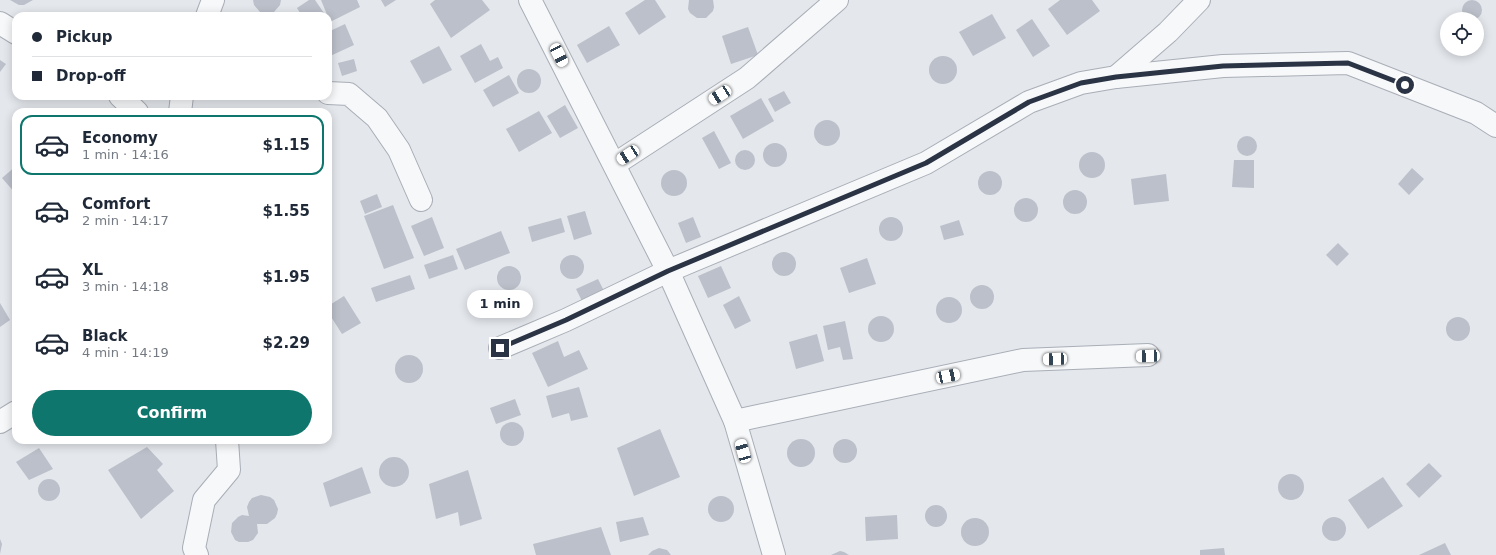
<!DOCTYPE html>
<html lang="en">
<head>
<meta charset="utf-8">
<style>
	:root { --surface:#fff; --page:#f6f6f7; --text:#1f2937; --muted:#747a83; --line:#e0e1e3; --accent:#0f766e }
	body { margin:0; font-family:"DejaVu Sans",sans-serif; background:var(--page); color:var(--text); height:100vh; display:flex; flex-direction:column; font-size:15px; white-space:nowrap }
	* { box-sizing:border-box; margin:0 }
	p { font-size:13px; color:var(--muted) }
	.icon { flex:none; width:22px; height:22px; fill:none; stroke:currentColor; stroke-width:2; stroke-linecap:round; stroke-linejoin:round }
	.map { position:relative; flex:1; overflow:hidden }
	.details { position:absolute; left:12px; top:108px; width:320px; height:336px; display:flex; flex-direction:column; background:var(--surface); border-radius:12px; box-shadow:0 2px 10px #0003 }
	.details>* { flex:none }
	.guide { position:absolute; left:12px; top:12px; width:320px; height:88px; border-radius:12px; box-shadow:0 2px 10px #0003; display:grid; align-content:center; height:88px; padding:0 20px; background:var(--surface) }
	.controls { position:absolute; left:1440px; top:12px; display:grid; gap:8px }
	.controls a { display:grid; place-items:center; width:44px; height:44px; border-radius:50%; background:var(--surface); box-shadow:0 2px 10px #0003; font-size:20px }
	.end { position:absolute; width:18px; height:18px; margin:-9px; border:5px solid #2b3445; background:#fff; box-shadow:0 0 0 2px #fff }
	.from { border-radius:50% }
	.bubble { position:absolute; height:28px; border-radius:14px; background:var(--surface); box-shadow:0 2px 10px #0003; font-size:13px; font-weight:600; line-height:28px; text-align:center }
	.car { position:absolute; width:12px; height:24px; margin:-12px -6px; border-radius:5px; box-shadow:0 0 3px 1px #0007; background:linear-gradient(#fff 24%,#345 0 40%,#fff 0 76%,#345 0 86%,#fff 0) }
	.guide b { display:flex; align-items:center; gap:14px; height:38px; font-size:15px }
	.guide b+b { border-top:1px solid var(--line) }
	.guide i { width:10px; height:10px; background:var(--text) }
	ul { padding:7px 0 0; list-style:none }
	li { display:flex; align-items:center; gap:12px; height:60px; margin:0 8px 6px; padding:0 12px; border:2px solid transparent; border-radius:12px }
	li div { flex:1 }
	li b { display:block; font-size:15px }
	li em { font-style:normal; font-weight:600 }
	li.active { border-color:var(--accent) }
	li>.icon { width:36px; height:36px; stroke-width:1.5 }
	.primary-button { display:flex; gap:8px; margin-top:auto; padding:8px 20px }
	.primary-button a { flex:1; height:46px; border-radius:24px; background:var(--accent); color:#fff; font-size:16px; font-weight:600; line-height:46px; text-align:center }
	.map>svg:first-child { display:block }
	.building { fill:#bbc0ca }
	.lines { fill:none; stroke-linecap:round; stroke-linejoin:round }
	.minor-casing { stroke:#a9aeb7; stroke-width:24 }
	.minor { stroke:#f7f8fa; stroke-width:22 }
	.route { stroke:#2b3445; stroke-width:5 }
</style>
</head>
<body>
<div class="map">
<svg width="1496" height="555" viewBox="0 0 1496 555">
	<rect width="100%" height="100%" fill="#e4e7ec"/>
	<g class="building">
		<circle cx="1472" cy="10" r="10"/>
		<path d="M10 0H33L24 5H19Z"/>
		<path d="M253 0H281L280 5 274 12 282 13 287 16H268L272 13 265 14 260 12 254 5Z"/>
		<path d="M309 0H315L326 16H302L297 8Z"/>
		<path d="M321 0H357L360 7 328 23V19L330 22Z"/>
		<path d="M381 0H396L385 7Z"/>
		<path d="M435 0H482L490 10 451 38 430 4Z"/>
		<path d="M645 0H655L666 17 639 35 625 13Z"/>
		<path d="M689 0H713L714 7 713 11 706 18H697L690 13 688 9Z"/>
		<path d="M1060 0H1092L1100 11 1067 35 1048 9Z"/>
		<path d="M992 14 1006 38 973 56 959 32Z"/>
		<path d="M1032 19 1050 46 1033 57 1016 30Z"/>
		<path d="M345 24 354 45 328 57V32Z"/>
		<path d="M609 26 620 45 587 63 577 45Z"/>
		<path d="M748 27 758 55 731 64 722 36Z"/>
		<path d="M481 44 490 61 498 57 503 68 475 83 460 56Z"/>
		<path d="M439 46 452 70 423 84 410 61Z"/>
		<circle cx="943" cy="70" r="14"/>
		<path d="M354 59 357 71 342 76 338 63Z"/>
		<path d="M0 60 6 64 0 72Z"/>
		<circle cx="529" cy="81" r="12"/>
		<path d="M509 75 519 93 493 107 483 90Z"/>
		<path d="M784 91 791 103 775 112 768 99Z"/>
		<path d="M761 98 774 121 743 139 730 116Z"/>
		<path d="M565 105 578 128 560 138 547 116Z"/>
		<path d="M539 111 552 133 519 152 506 129Z"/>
		<circle cx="827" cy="133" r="13"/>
		<path d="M714 131 731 163 719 169 702 138Z"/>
		<circle cx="1247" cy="146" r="10"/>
		<circle cx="775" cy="155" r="12"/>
		<circle cx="745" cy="160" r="10"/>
		<circle cx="1092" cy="165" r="13"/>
		<path d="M1234 160H1254V188L1232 187Z"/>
		<path d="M16 166V194L2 178Z"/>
		<path d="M1412 168 1424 179 1409 195 1398 184Z"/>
		<circle cx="674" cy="183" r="13"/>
		<circle cx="990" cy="183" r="12"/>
		<path d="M1166 174 1169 201 1134 205 1131 179Z"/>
		<circle cx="1075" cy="202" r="12"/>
		<path d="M377 194 382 207 365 214 360 201Z"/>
		<circle cx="1026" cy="210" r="12"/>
		<path d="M393 205 414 258 384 269 364 216Z"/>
		<path d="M585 211 592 234 574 240 567 216Z"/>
		<path d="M432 217 444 248 424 256 411 226Z"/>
		<path d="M693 217 701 237 686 243 678 223Z"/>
		<circle cx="891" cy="229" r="12"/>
		<path d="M561 218 565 232 532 242 528 227Z"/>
		<path d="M959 220 964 235 944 240 940 226Z"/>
		<path d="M501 231 510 253 465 270 456 249Z"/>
		<path d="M1338 243 1349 254 1337 266 1326 255Z"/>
		<circle cx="784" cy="264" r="12"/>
		<path d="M453 255 458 269 429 279 424 265Z"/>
		<circle cx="572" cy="267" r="12"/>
		<path d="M867 258 876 284 849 293 840 268Z"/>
		<path d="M721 266 731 288 708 298 698 276Z"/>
		<circle cx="509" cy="278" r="12"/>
		<path d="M410 275 415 289 376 302 371 288Z"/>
		<path d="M598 279 605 293 583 303 576 289Z"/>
		<circle cx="982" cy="297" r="12"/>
		<path d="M344 296 361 323 342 334 328 312V306Z"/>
		<path d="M739 296 751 321 735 329 723 305Z"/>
		<circle cx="949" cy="310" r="13"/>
		<path d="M0 303 10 320 0 327Z"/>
		<circle cx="881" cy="329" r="13"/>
		<circle cx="1458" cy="329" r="12"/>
		<path d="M845 321 853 359 843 360 840 347 828 350 823 326Z"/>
		<path d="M817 334 824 361 796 369 789 342Z"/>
		<path d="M558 341 564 357 579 350 588 369 548 387 532 353Z"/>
		<circle cx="409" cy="369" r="14"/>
		<path d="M579 387 588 417 571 421 569 413 552 418 546 396Z"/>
		<path d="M515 399 521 415 496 424 490 408Z"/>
		<circle cx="512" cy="434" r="12"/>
		<path d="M660 429 680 477 634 496 617 448Z"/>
		<circle cx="845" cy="451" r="12"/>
		<circle cx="801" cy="453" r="14"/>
		<path d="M147 447 163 464 157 470 174 491 141 519 108 470Z"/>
		<path d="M39 448 53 469 29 480 16 462Z"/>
		<circle cx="394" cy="472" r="15"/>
		<path d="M1429 463 1442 476 1419 498 1406 484Z"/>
		<path d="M362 467 371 493 330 507 323 483Z"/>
		<path d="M468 470 482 519 460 526 458 512 436 519 429 484Z"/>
		<circle cx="1291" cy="487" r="13"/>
		<path d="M1383 477 1403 506 1368 529 1348 500Z"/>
		<circle cx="49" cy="490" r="11"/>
		<path d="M261 495 270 497 274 500 278 509 277 514 275 518 267 524H257L258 533 253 540 248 542H239L235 540 231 532 232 523 238 517 242 515 249 516 247 507 249 502 252 498Z"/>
		<circle cx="721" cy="509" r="13"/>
		<circle cx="936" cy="516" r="11"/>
		<path d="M897 515 898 539 866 541 865 517Z"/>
		<circle cx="1334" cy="529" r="12"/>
		<path d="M643 517 649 535 620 542 616 522Z"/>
		<circle cx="975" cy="532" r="14"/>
		<path d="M601 527 611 555H536L533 544Z"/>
		<path d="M0 539 2 544 0 554Z"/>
		<path d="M1445 543 1451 555H1419Z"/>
		<path d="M659 548 667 550 671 555H648L652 551Z"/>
		<path d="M1224 548 1225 555H1200V550Z"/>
		<path d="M840 551 844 552 849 555H831Z"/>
	</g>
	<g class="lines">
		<g class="minor-casing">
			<g id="minor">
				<path d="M530 0 668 271 735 421 774 555"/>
				<path d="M207 16 213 0"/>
				<path d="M0 23 16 33"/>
				<path d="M1116 77 1168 32 1199 0"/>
				<path d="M328 93 349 94 377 118 399 150 421 200"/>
				<path d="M120 96 137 112"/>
				<path d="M180 112 182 96"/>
				<path d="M615 164 747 78 837 0"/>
				<path d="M500 348 566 320 668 271 926 163 1029 102 1081 83 1116 77 1223 66 1348 63 1476 113 1496 126"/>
				<path d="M735 421 1023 360 1148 355"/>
				<path d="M0 422 16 412"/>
				<path d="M197 555 194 548 204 500 229 470 227 440"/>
			</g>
		</g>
		<use href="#minor" class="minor"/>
	</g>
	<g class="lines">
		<path class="route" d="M500 348 566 320 668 271 926 163 1029 102 1081 83 1116 77 1223 66 1348 63 1405 85"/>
	</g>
</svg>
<div class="controls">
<a><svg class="icon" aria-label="locate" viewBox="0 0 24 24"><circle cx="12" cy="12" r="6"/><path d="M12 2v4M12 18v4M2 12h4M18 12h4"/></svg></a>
</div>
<i class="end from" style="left:1405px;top:85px"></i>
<i class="end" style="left:500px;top:348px"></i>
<div class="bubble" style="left:467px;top:290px;width:66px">1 min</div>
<i class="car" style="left:559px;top:55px;rotate:153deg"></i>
<i class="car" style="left:720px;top:95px;rotate:237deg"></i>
<i class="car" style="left:628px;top:155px;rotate:237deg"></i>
<i class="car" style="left:1148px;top:356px;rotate:268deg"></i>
<i class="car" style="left:1055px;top:359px;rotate:268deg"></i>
<i class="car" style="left:948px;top:376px;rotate:78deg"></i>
<i class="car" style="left:743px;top:451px;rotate:344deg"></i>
<div class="guide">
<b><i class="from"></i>Pickup</b>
<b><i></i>Drop-off</b>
</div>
<section class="details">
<ul>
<li class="active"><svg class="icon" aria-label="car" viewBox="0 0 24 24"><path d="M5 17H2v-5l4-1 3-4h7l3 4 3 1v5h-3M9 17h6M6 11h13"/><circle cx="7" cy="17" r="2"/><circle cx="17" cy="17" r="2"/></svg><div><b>Economy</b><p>1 min · 14:16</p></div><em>$1.15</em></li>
<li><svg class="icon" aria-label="car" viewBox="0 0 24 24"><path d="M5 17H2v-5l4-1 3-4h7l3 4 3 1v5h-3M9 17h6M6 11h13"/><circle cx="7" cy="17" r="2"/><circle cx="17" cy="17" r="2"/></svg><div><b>Comfort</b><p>2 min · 14:17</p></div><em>$1.55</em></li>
<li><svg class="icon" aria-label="car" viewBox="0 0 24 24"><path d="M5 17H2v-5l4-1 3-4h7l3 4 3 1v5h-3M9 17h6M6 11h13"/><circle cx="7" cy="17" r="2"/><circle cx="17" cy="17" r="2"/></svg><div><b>XL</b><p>3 min · 14:18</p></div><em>$1.95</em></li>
<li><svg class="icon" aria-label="car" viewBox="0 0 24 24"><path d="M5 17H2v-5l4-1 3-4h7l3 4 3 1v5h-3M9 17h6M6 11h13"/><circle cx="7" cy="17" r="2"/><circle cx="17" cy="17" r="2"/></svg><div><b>Black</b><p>4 min · 14:19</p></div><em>$2.29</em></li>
</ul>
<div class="primary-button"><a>Confirm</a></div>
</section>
</div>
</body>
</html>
